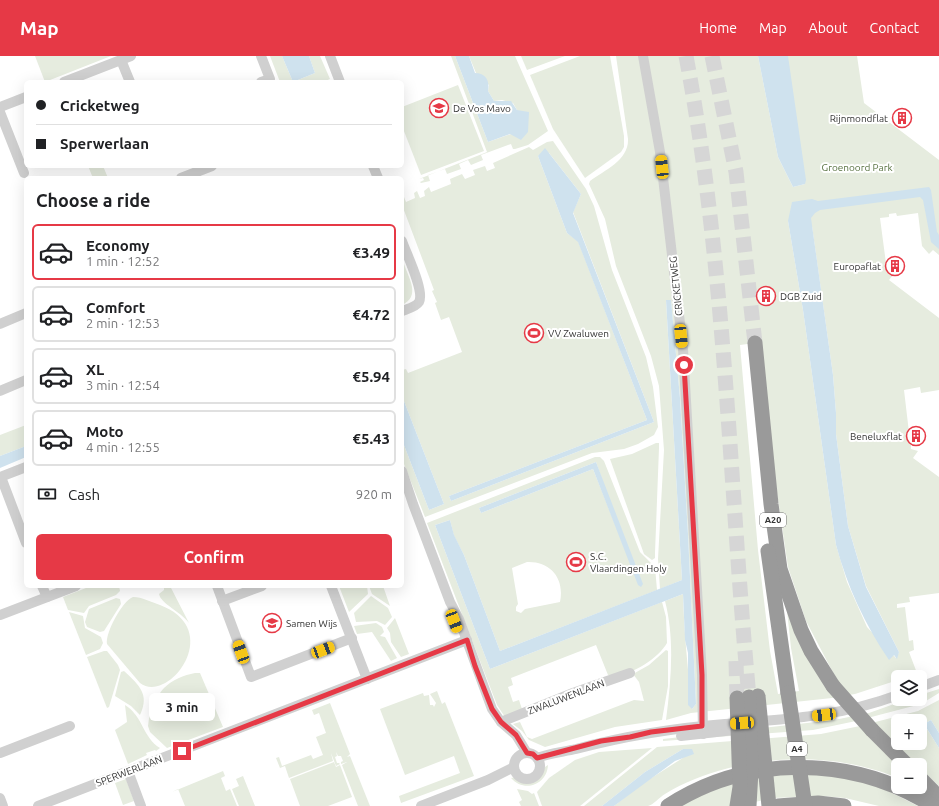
<!DOCTYPE html>
<html lang="en">
<head>
<meta charset="utf-8">
<style>
	:root { --surface:#fff; --page:#f6f6f6; --text:#202124; --muted:#757577; --line:#e0e0e0; --accent:#e63946 }
	body { margin:0; font-family:Ubuntu,sans-serif; background:var(--page); color:var(--text); height:100vh; display:flex; flex-direction:column; font-size:15px; white-space:nowrap }
	* { box-sizing:border-box; margin:0 }
	p { font-size:13px; color:var(--muted) }
	.icon { flex:none; width:22px; height:22px; fill:none; stroke:currentColor; stroke-width:2; stroke-linecap:round; stroke-linejoin:round }
	.map { position:relative; flex:1; overflow:hidden }
	.sheet { position:absolute; left:24px; top:120px; width:380px; height:412px; display:flex; flex-direction:column; background:var(--surface); border-radius:6px; box-shadow:0 4px 16px #0002 }
	.sheet>* { flex:none }
	.hud { position:absolute; left:24px; top:24px; width:380px; height:88px; border-radius:6px; box-shadow:0 4px 16px #0002; display:grid; align-content:center; height:88px; padding:0 12px; background:var(--surface) }
	.fabs { position:absolute; left:891px; top:614px; display:grid; gap:8px }
	.fabs a { display:grid; place-items:center; width:36px; height:36px; border-radius:6px; background:var(--surface); box-shadow:0 4px 16px #0002; font-size:20px }
	.end { position:absolute; width:18px; height:18px; margin:-9px; border:5px solid #e63946; background:#fff; box-shadow:0 0 0 2px #fff }
	.from { border-radius:50% }
	.bubble { position:absolute; height:28px; border-radius:6px; background:var(--surface); box-shadow:0 4px 16px #0002; font-size:13px; font-weight:700; line-height:28px; text-align:center }
	.car { position:absolute; width:12px; height:24px; margin:-12px -6px; border-radius:5px; box-shadow:0 0 3px 1px #0007; background:linear-gradient(#f5c518 24%,#345 0 40%,#f5c518 0 76%,#345 0 86%,#f5c518 0) }
	.hud b { display:flex; align-items:center; gap:14px; height:38px; font-size:15px }
	.hud b+b { border-top:1px solid var(--line) }
	.hud i { width:10px; height:10px; background:var(--text) }
	ul { padding:0; list-style:none }
	li { display:flex; align-items:center; gap:12px; height:56px; margin:0 8px 6px; padding:0 4px; border:2px solid var(--line); border-radius:6px }
	li div { flex:1 }
	li b { display:block; font-size:15px }
	li em { font-style:normal; font-weight:700 }
	li.active { border-color:var(--accent) }
	li>.icon { width:36px; height:36px; stroke-width:1.5 }
	h2 { padding:0 12px; font-size:18px; line-height:48px }
	.pay { display:flex; align-items:center; gap:10px; height:44px; padding:0 12px; font-size:15px }
	.pay p { margin-inline-start:auto }
	.cta { display:flex; gap:8px; margin-top:auto; padding:8px 12px }
	.cta a { flex:1; height:46px; border-radius:6px; background:var(--accent); color:#fff; font-size:16px; font-weight:700; line-height:46px; text-align:center }
	header { display:flex; align-items:center; gap:24px; box-sizing:border-box; height:56px; padding:0 20px; background:var(--accent); color:#fff }
	header strong { font-size:19px }
	nav { display:flex; gap:22px; margin-inline-start:auto; font-size:14px }
	.map>svg:first-child { display:block }
	.green { fill:#e6ecdf; fill-rule:evenodd }
	.water { fill:#cfe2ee }
	.lines { fill:none; stroke-linecap:round; stroke-linejoin:round }
	.highway-tunnel { stroke:#d6d6d6; stroke-width:15; stroke-dasharray:15 8; stroke-linecap:butt }
	.minor { stroke:#d0d0d0; stroke-width:10 }
	.highway { stroke:#9a9a9a; stroke-width:15 }
	.highway-bridge { stroke:#9a9a9a; stroke-width:15 }
	.route { stroke:#e63946; stroke-width:5 }
	.labels { text-anchor:middle; dominant-baseline:central; stroke-width:4; stroke-linejoin:round; paint-order:stroke }
	.shield { fill:#fff; stroke:#707070; stroke-width:1 }
	.shield-label { font-size:9px; font-weight:bold; fill:#333 }
	.poi-label { font-size:10px; fill:#333; stroke:#fff; text-anchor:start }
	.park-label { font-size:10px; fill:#56703f; stroke:#fff }
	.street-label { font-size:10px; fill:#333; stroke:#fff }
</style>
</head>
<body>
<header>
<strong>Map</strong>
<nav><a>Home</a><a>Map</a><a>About</a><a>Contact</a></nav>
</header>
<div class="map">
<svg width="939" height="750" viewBox="0 0 939 750">
	<rect width="100%" height="100%" fill="#fff"/>
	<g class="green">
		<path d="M35 0H111L45 26Z"/>
		<path d="M270 0H282L293 26H280Z"/>
		<path d="M309 0H320L330 23 323 26H293L315 17Z"/>
		<path d="M451 0H455L488 86 511 78 517 54 513 47 502 44 494 45 488 35 489 29 476 17 469 0H515L548 75 528 89 515 93H513L511 88 481 99 483 104 471 109 468 104 459 108 461 113 447 118 445 113 428 119 430 125 421 127 420 126 424 124 423 122 419 123 487 96Z"/>
		<path d="M521 0H565L527 14Z"/>
		<path d="M580 0H610L624 80V91L621 96 585 122 553 73 530 19Z"/>
		<path d="M616 0H758L778 101 793 131 805 128 782 0H857L864 47 939 104V199L933 194 929 198 922 190 918 157 897 160 896 157 889 158V161L880 162 887 215 894 218 889 224 939 262V334L921 337 920 331 904 334 910 385 913 388H911V393L918 395 913 402 939 421V537L909 541 910 546 897 548V552L905 551 909 585 913 584 914 594 909 596 917 617 906 621H898V624L855 638 832 642 691 657 666 664C671 624 675 584 665 545L683 538C684 577 688 614 692 653L696 648 688 478 680 342 671 244H666L682 524 660 533 658 503 664 394 659 330 651 300 616 210 605 163 589 128 590 125C605 114 629 104 628 83ZM788 165 812 170 833 319 836 357V378L848 470 866 530 899 596 896 602 867 571 847 526 836 489 803 254ZM755 287 788 511 806 565 838 626 786 545 791 592 799 635 778 638 770 595 758 494 740 289Z"/>
		<path d="M458 29 484 95 421 119 402 70V51Z"/>
		<path d="M553 85 586 133 594 150 612 214 646 301 653 331 658 371 654 379 638 388 624 393 592 397 425 461 402 403V384L429 454 444 448 402 340V314L406 313 408 317 462 296 449 261 441 264 435 247 437 246 432 235 434 234 402 149V141H404L406 146 415 142 414 137 417 135 420 142 425 140 424 135 429 131 431 136 451 128 450 123 462 118 465 123 475 119 473 114 485 110 487 115 495 112 493 107 529 91 533 94 547 86ZM549 97 581 138 573 156 654 366 451 445 449 440 647 364 578 185 567 177 538 100Z"/>
		<path d="M88 110H103L108 122H93Z"/>
		<path d="M404 208C409 223 421 240 402 249V209Z"/>
		<path d="M26 369V390L0 400V379Z"/>
		<path d="M656 387H659V392L655 497V502L652 504 644 498 610 403 632 398Z"/>
		<path d="M595 401H600L604 405 640 496 655 511 657 534 500 595 464 499 454 480 450 464 435 469 490 613 662 546 666 561 667 587C658 603 627 623 608 619L596 589 511 622 513 629 508 631 513 646 519 644 522 653 505 661 497 649 427 467ZM596 406 640 531 593 413 481 457 479 452ZM527 506C550 505 565 522 560 546L525 553 521 557 516 555V551L518 548 512 512Z"/>
		<path d="M91 530H119L120 535 116 539 89 550 84 557 68 554 63 541Z"/>
		<path d="M164 530H170L189 567C180 555 161 548 159 538L164 534Z"/>
		<path d="M339 530H367L368 538 349 556Z"/>
		<path d="M369 530H383L390 550 372 538Z"/>
		<path d="M371 540 388 552 392 561 385 569 377 565 356 566 354 557Z"/>
		<path d="M133 541C142 541 151 546 160 549 226 574 168 649 140 627L107 588C105 577 123 544 133 541Z"/>
		<path d="M116 542 120 543 121 548 104 575 100 576 87 571 85 566 89 553Z"/>
		<path d="M69 556 83 560 85 572 101 581 103 587 100 593 86 599Z"/>
		<path d="M395 562 409 598 401 601 391 586 390 577 387 572Z"/>
		<path d="M376 567 382 571 384 576 380 580 385 581 397 602 391 605 372 576 357 578 354 570Z"/>
		<path d="M666 594 668 595V630L662 664 615 671 545 691 529 684 522 675 513 668 520 666 527 681 532 683 634 644 644 645 639 626 633 618 649 609Z"/>
		<path d="M104 595H107L118 609 120 614 109 651 107 652 87 601Z"/>
		<path d="M124 615C139 629 150 638 140 659L131 650 115 640 121 616Z"/>
		<path d="M195 617H200L223 671 167 692 150 676 148 670 151 647C157 644 159 637 164 632 172 624 184 619 195 617Z"/>
		<path d="M939 633V637L921 648 856 665 813 674 663 685V683L834 664 869 657 908 643H920V639Z"/>
		<path d="M437 635 442 648 445 646 474 720 401 747 399 740 460 717 454 700 405 719 380 653 423 637 424 640 429 639 430 649H433L434 651 436 647 430 638Z"/>
		<path d="M939 644V677L931 664 924 668 939 692V730L920 712V709H917L878 671 898 709V722C835 696 758 698 695 723 685 727 674 732 665 738 660 741 653 749 648 750 638 750 624 750 614 750L642 728 689 698 683 693 645 716 602 750H584L657 691 821 678 860 670 918 655ZM898 665H920V687H898Z"/>
		<path d="M330 647 350 698 347 701 350 700 370 750H358L342 709 347 706 341 708V706L343 705 341 700H338L336 696 337 700 335 701 337 707H339L340 708 336 710 331 697 333 705 289 722 285 710 280 712 276 702 279 701 282 710 311 699 313 703 323 699 316 681 326 677 319 657 314 659 312 654Z"/>
		<path d="M125 649C143 660 143 682 160 692L156 695 155 694 146 697 147 699 128 708 115 674 127 666Z"/>
		<path d="M652 692 580 750H542L537 736 549 722 575 704 599 696Z"/>
		<path d="M334 706 336 711 340 709 352 741 328 750H300L290 723Z"/>
		<path d="M548 709C547 729 524 737 511 722 518 720 525 727 533 724 541 721 541 712 548 709Z"/>
		<path d="M223 715 225 720 221 722 226 735 230 733 237 750H185L178 733 172 736Z"/>
		<path d="M817 717 874 728 918 750H879L845 742 822 740 773 742 736 750H679L721 730 767 719Z"/>
		<path d="M243 720 255 750H239L232 733 239 730 236 723Z"/>
		<path d="M126 723 134 745 123 749 115 727Z"/>
		<path d="M517 733 528 735 532 738 534 737 539 750H521L519 746 522 744Z"/>
	</g>
	<g class="water">
		<path d="M282 0H309L315 17 293 26Z"/>
		<path d="M455 0H469L475 17C486 17 490 25 488 35L494 45H511L517 54 529 56 528 76 521 84 510 78 488 86Z"/>
		<path d="M758 0H788L806 124 805 128 793 131 778 101Z"/>
		<path d="M545 92 581 138 573 157 654 366 451 445 449 440 647 364 578 186 567 177 538 100Z"/>
		<path d="M929 131 931 134 937 176 939 179V193L931 186 923 144 920 141 820 154 815 157 811 162 833 319 836 357V378L848 470 866 531 899 596 897 603 894 599 889 604C865 569 847 530 836 489L803 254 788 165 792 146 812 143 818 145Z"/>
		<path d="M666 244H671L680 342 688 478 696 648 692 653 688 649V597L685 584 683 538 490 613 435 469 450 464 454 479 464 499 500 595 682 524Z"/>
		<path d="M402 340 444 448 429 454 402 384Z"/>
		<path d="M26 390V401L0 412V400Z"/>
		<path d="M596 406 643 528 641 531 638 529 593 413 481 457 479 452Z"/>
		<path d="M931 664 939 677V692L924 668Z"/>
		<path d="M683 693H692L694 698 675 705 614 750H602L645 716Z"/>
	</g>
	<g class="lines">
		<g class="highway-tunnel">
			<path d="M686 0C726 211 729 427 749 641"/>
			<path d="M712 0 736 116 755 287"/>
			<path d="M736 605 737 642"/>
		</g>
		<g class="minor">
			<path d="M261 0 270 23 261 26"/>
			<path d="M330 0 340 26"/>
			<path d="M643 0 660 96 683 293 702 619 703 678"/>
			<path d="M121 4 130 26"/>
			<path d="M64 26 131 0"/>
			<path d="M0 51 26 41"/>
			<path d="M0 56 24 117"/>
			<path d="M373 110 378 122"/>
			<path d="M181 122 212 110"/>
			<path d="M402 185C406 197 425 235 419 246 416 251 407 253 402 255"/>
			<path d="M0 268 26 257"/>
			<path d="M0 335 26 324"/>
			<path d="M402 415 413 448 450 546 459 563 492 653 501 666 516 679 527 697"/>
			<path d="M0 421 26 411"/>
			<path d="M1 421 26 487"/>
			<path d="M42 530 47 541"/>
			<path d="M217 530 251 621 352 582"/>
			<path d="M331 530 367 623"/>
			<path d="M222 545 262 530"/>
			<path d="M0 559 76 530"/>
			<path d="M920 631 939 624"/>
			<path d="M501 666 573 637 630 617"/>
			<path d="M681 680 743 673"/>
			<path d="M0 697 70 670"/>
			<circle cx="527" cy="710" r="13"/>
			<path d="M537 702C550 697 563 696 576 693 625 680 674 672 725 668 787 663 839 661 898 639"/>
			<path d="M128 715 141 750"/>
			<path d="M0 742 3 750"/>
			<path d="M38 750 467 584"/>
			<path d="M421 750 488 724 514 711"/>
		</g>
		<g class="highway">
			<path d="M755 287 771 448 780 513 801 574 811 595 833 630"/>
			<path d="M768 495 788 637"/>
			<path d="M872 674 907 709"/>
			<path d="M920 722 939 741"/>
			<path d="M668 750C748 698 853 699 933 750"/>
			<path d="M778 750 818 747 844 750"/>
		</g>
		<g class="highway-bridge">
			<path d="M833 630 872 674"/>
			<path d="M788 637 805 750"/>
			<path d="M758 640 769 750"/>
			<path d="M749 641 751 715 749 750"/>
			<path d="M737 642 740 731 737 750"/>
		</g>
	</g>
	<g class="lines">
		<path class="route" d="M182 695 467 584 475 610 492 653 501 666 516 679 527 697 533 698 537 702 601 685 630 681 651 676 702 670V619L684 309"/>
	</g>
	<defs>
		<g id="school-ring" transform="scale(1)"><circle r="9.5" fill="#fff" stroke="#e63946" stroke-width="1.5"/><path d="M0-5L7-2L0 1L-7-2ZM-4 1L0 2.5L4 1V4Q0 6-4 4Z" fill="#e63946"/></g>
		<g id="building-ring" transform="scale(1)"><circle r="9.5" fill="#fff" stroke="#e63946" stroke-width="1.5"/><path d="M-4-6H4V6H1V3H-1V6H-4ZM-2.5-4.3h1.7v1.8h-1.7ZM.8-4.3h1.7v1.8H.8ZM-2.5-1h1.7V.8h-1.7ZM.8-1h1.7V.8H.8Z" fill="#e63946"/></g>
		<g id="stadium-ring" transform="scale(1)"><circle r="9.5" fill="#fff" stroke="#e63946" stroke-width="1.5"/><path d="M0-5a6.5 5 0 1 0 0 10a6.5 5 0 1 0 0-10ZM-3.5-1.8h7v3.6h-7Z" fill="#e63946"/></g>
	</defs>
	<g fill-rule="evenodd">
		<use href="#school-ring" x="439" y="52"/>
		<use href="#building-ring" x="902" y="62"/>
		<use href="#building-ring" x="895" y="210"/>
		<use href="#building-ring" x="766" y="240"/>
		<use href="#stadium-ring" x="534" y="277"/>
		<use href="#building-ring" x="916" y="380"/>
		<use href="#stadium-ring" x="576" y="506"/>
		<use href="#school-ring" x="272" y="567"/>
	</g>
	<g class="labels">
		<g class="shield">
			<rect x="760" y="457" width="26" height="14" rx="3"/>
			<rect x="787" y="686" width="20" height="14" rx="3"/>
		</g>
		<g class="shield-label">
			<text x="773" y="464">A20</text>
			<text x="797" y="693">A4</text>
		</g>
		<g class="poi-label">
			<text x="453" y="52">De Vos Mavo</text>
			<text x="888" y="62" text-anchor="end">Rijnmondflat</text>
			<text x="881" y="210" text-anchor="end">Europaflat</text>
			<text x="780" y="240">DGB Zuid</text>
			<text x="548" y="277">VV Zwaluwen</text>
			<text x="902" y="380" text-anchor="end">Beneluxflat</text>
			<text x="590" y="500">S.C.<tspan x="590" dy="12">Vlaardingen Holy</tspan></text>
			<text x="286" y="567">Samen Wijs</text>
		</g>
		<g class="park-label">
			<text x="857" y="111">Groenoord Park</text>
		</g>
		<g class="street-label">
			<text transform="translate(676 230) rotate(-96)">CRICKETWEG</text>
			<text transform="translate(566 641) rotate(-21)">ZWALUWENLAAN</text>
			<text transform="translate(129 715) rotate(-21)">SPERWERLAAN</text>
		</g>
	</g>
</svg>
<div class="fabs">
<a><svg class="icon" aria-label="layers" viewBox="0 0 24 24"><path d="M12 4l9 5-9 5-9-5zM3 14l9 5 9-5"/></svg></a>
<a>+</a>
<a>−</a>
</div>
<i class="end from" style="left:684px;top:309px"></i>
<i class="end" style="left:182px;top:695px"></i>
<div class="bubble" style="left:149px;top:637px;width:66px">3 min</div>
<i class="car" style="left:662px;top:111px;rotate:354deg"></i>
<i class="car" style="left:681px;top:280px;rotate:174deg"></i>
<i class="car" style="left:454px;top:565px;rotate:159deg"></i>
<i class="car" style="left:323px;top:594px;rotate:69deg"></i>
<i class="car" style="left:241px;top:596px;rotate:340deg"></i>
<i class="car" style="left:824px;top:659px;rotate:263deg"></i>
<i class="car" style="left:742px;top:667px;rotate:266deg"></i>
<div class="hud">
<b><i class="from"></i>Cricketweg</b>
<b><i></i>Sperwerlaan</b>
</div>
<section class="sheet">
<h2>Choose a ride</h2>
<ul>
<li class="active"><svg class="icon" aria-label="car" viewBox="0 0 24 24"><path d="M5 17H2v-5l4-1 3-4h7l3 4 3 1v5h-3M9 17h6M6 11h13"/><circle cx="7" cy="17" r="2"/><circle cx="17" cy="17" r="2"/></svg><div><b>Economy</b><p>1 min · 12:52</p></div><em>€3.49</em></li>
<li><svg class="icon" aria-label="car" viewBox="0 0 24 24"><path d="M5 17H2v-5l4-1 3-4h7l3 4 3 1v5h-3M9 17h6M6 11h13"/><circle cx="7" cy="17" r="2"/><circle cx="17" cy="17" r="2"/></svg><div><b>Comfort</b><p>2 min · 12:53</p></div><em>€4.72</em></li>
<li><svg class="icon" aria-label="car" viewBox="0 0 24 24"><path d="M5 17H2v-5l4-1 3-4h7l3 4 3 1v5h-3M9 17h6M6 11h13"/><circle cx="7" cy="17" r="2"/><circle cx="17" cy="17" r="2"/></svg><div><b>XL</b><p>3 min · 12:54</p></div><em>€5.94</em></li>
<li><svg class="icon" aria-label="car" viewBox="0 0 24 24"><path d="M5 17H2v-5l4-1 3-4h7l3 4 3 1v5h-3M9 17h6M6 11h13"/><circle cx="7" cy="17" r="2"/><circle cx="17" cy="17" r="2"/></svg><div><b>Moto</b><p>4 min · 12:55</p></div><em>€5.43</em></li>
</ul>
<div class="pay"><svg class="icon" aria-label="cash" viewBox="0 0 24 24"><path d="M3 7h18v10H3z"/><circle cx="12" cy="12" r="2"/></svg>Cash<p>920 m</p></div>
<div class="cta"><a>Confirm</a></div>
</section>
</div>
</body>
</html>
